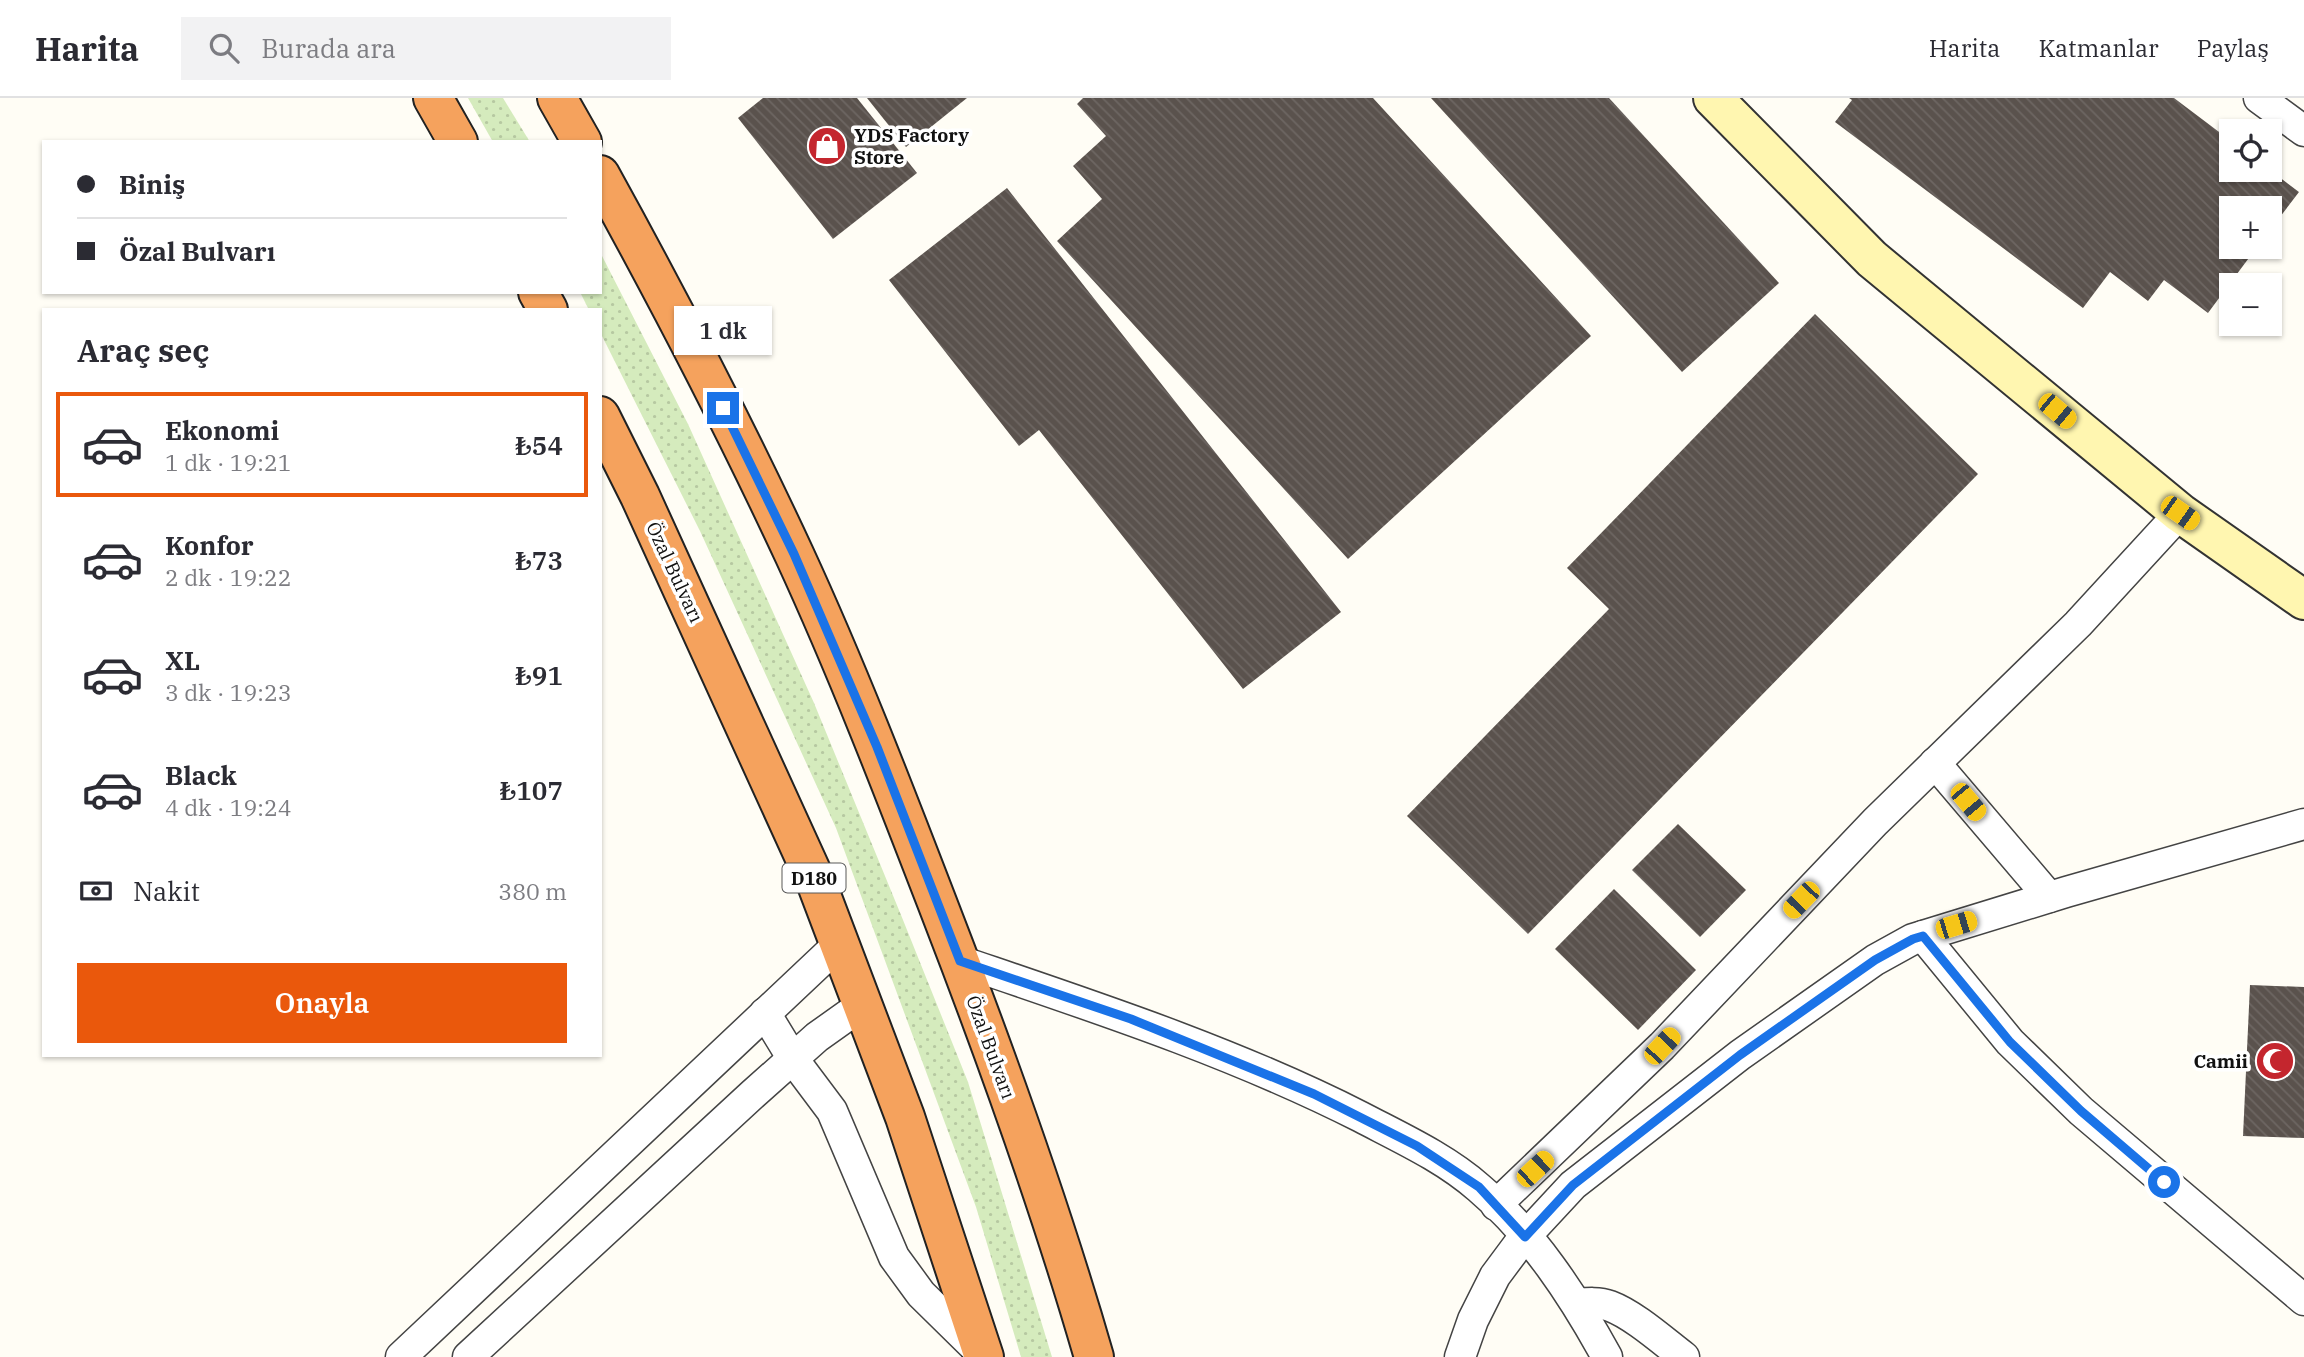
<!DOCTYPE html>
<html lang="tr">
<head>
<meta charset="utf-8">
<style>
	:root { --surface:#fff; --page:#f2f2f3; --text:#2b2b33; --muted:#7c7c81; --line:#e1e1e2; --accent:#ea580c }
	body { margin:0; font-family:"IBM Plex Serif",serif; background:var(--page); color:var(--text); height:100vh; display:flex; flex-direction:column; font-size:26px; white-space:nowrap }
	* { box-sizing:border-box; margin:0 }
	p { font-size:23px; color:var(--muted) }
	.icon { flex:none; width:38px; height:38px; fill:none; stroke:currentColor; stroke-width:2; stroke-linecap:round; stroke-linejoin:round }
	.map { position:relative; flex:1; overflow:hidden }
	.details { position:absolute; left:42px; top:210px; width:560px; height:749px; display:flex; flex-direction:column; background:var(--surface); border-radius:0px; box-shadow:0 2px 5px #0004 }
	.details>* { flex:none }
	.banner { position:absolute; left:42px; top:42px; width:560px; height:154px; border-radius:0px; box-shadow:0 2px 5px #0004; display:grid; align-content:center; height:154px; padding:0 35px; background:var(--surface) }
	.buttons { position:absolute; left:2219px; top:21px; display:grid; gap:14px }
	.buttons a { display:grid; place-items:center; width:63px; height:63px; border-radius:0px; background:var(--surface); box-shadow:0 2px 5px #0004; font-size:35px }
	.end { position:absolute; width:32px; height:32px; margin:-16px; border:9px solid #1a73e8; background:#fff; box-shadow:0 0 0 4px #fff }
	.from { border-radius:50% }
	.bubble { position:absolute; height:49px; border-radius:0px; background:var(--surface); box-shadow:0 2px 5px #0004; font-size:23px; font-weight:600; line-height:49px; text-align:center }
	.car { position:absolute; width:21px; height:42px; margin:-21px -10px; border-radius:9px; box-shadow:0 0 5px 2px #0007; background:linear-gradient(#f5c518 24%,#345 0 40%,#f5c518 0 76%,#345 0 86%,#f5c518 0) }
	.banner b { display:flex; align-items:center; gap:24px; height:66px; font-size:26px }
	.banner b+b { border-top:2px solid var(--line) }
	.banner i { width:18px; height:18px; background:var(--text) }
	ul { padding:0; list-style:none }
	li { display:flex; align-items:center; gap:21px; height:105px; margin:0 14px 10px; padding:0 21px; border:4px solid transparent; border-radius:0px }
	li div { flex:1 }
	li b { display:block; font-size:26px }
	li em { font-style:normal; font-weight:600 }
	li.current { border-color:var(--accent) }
	li>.icon { width:63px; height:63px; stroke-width:1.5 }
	h2 { padding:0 35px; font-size:32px; line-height:84px }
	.pay { display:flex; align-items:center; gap:18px; height:77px; padding:0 35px; font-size:26px }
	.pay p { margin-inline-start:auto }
	.primary-button { display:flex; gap:14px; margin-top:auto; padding:14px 35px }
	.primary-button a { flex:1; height:80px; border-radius:0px; background:var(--accent); color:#fff; font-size:28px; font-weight:600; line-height:80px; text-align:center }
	header { display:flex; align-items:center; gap:42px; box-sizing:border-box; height:98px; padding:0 35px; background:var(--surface); border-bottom:2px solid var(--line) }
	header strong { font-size:33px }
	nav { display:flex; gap:38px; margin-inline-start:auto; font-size:24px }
	.search { width:490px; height:63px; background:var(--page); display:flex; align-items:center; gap:18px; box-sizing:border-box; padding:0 24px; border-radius:0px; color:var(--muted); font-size:26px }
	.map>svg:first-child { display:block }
	.green { fill:url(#green-dots) }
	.building { fill:url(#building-back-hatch) }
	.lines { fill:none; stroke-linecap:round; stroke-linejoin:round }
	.street-casing { stroke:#444; stroke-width:33 }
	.secondary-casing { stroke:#333; stroke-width:42 }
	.highway-casing { stroke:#222; stroke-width:42 }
	.street { stroke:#fff; stroke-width:30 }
	.secondary { stroke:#fff6b0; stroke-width:38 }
	.highway { stroke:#f5a25d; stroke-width:38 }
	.route { stroke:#1a73e8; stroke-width:9 }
	.labels { text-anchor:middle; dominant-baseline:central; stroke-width:7; stroke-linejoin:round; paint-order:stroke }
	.shield { fill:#fff; stroke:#585858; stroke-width:2 }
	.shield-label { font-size:18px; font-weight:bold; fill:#111 }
	.poi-label { font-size:19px; font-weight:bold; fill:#111; stroke:#fff; text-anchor:start }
	.street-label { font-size:19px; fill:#111; stroke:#fff }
</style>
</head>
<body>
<header>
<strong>Harita</strong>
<div class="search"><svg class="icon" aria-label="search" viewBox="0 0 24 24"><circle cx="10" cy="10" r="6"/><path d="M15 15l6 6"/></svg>Burada ara</div>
<nav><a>Harita</a><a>Katmanlar</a><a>Paylaş</a></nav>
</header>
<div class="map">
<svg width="2304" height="1259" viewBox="0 0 2304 1259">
	<defs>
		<pattern id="green-dots" width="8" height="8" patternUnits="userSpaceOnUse" patternTransform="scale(1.75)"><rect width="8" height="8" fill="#d5ebbd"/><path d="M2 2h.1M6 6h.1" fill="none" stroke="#b6c8a1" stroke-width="1.8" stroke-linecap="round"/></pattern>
		<pattern id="building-back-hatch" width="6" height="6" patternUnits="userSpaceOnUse" patternTransform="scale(1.75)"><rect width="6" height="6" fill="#5a524d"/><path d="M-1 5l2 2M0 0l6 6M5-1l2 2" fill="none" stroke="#6d6662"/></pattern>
	</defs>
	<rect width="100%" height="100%" fill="#fffdf5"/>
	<g class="green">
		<path d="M468 0H503L530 44H493Z"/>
		<path d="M600 154 688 326 814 605 901 817 968 984 1052 1259H1021L976 1109 836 730 700 433 600 234V212H589L580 194H600Z"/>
	</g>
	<g class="building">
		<path d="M763 0H857L917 75 833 141 738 20Z"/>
		<path d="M867 0H967L906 49Z"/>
		<path d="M1083 0H1373L1591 238 1348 461 1057 143 1102 101 1073 68 1106 38 1077 6Z"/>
		<path d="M1431 0H1609L1779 185 1682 274Z"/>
		<path d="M1849 0H2174L2231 43V72H2270L2299 94 2270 132V110H2231V149H2257L2208 215 2164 182 2148 203 2110 174 2083 210 1835 24 1852 2Z"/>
		<path d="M1007 90 1341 514 1243 591 1039 332 1019 348 889 182Z"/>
		<path d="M1815 216 1978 376 1528 836 1407 718 1609 511 1567 470Z"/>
		<path d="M1678 726 1746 792 1700 839 1632 772Z"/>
		<path d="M1614 791 1696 872 1638 932 1555 851Z"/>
		<path d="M2250 887 2304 889V1040L2243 1038Z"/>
	</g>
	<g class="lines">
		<g class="street-casing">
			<g id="street">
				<path d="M2259 0 2304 33"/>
				<path d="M1935 665 2049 799"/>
				<path d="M1923 838 2010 944 2081 1013 2304 1202"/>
				<path d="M960 863C1095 909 1233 954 1361 1019 1401 1040 1445 1060 1479 1090 1533 1136 1573 1197 1607 1259"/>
				<path d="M765 915 793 961 832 1013 894 1159 921 1196 982 1256"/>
				<path d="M1496 1107 1662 948 1875 724 2078 526 2180 415"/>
				<path d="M1577 1206C1588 1205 1599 1204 1610 1208 1634 1217 1663 1243 1684 1259"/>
				<path d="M401 1259 839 846"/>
				<path d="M468 1259 753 996 817 939 862 907"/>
				<path d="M1460 1259 1473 1222 1495 1178 1521 1143 1573 1087 1740 957 1875 862 1913 841 2066 794 2304 726"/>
			</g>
		</g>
		<g class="secondary-casing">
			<path id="secondary" d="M1713 0 1872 161 2180 415 2304 502"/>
		</g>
		<g class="highway-casing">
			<g id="highway">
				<path d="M433 0 458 44"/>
				<path d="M557 0 582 44"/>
				<path d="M600 77C669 202 734 327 794 456 849 575 896 698 943 820 999 965 1051 1110 1094 1259"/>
				<path d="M538 194 548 212"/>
				<path d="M600 318 640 398 816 784 905 1019 984 1259"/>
			</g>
		</g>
		<use href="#street" class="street"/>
		<use href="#secondary" class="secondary"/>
		<use href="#highway" class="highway"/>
	</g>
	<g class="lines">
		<path class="route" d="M723 310 794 456 877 649 960 863 1131 921 1314 996 1417 1048 1479 1089 1525 1139 1573 1087 1740 957 1875 862 1913 841 1923 838 2010 944 2081 1013 2164 1084"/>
	</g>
	<defs>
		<g id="shop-disc" transform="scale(2.0125)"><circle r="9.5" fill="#c4262e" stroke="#fff"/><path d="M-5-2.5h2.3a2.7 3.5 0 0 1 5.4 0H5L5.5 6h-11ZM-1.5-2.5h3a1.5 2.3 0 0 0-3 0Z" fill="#fff"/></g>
		<g id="mosque-disc" transform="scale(2.0125)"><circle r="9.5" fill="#c4262e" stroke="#fff"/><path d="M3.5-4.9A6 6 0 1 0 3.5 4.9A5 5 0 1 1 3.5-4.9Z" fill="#fff"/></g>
	</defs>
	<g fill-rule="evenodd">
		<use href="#shop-disc" x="827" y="48"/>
		<use href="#mosque-disc" x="2275" y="963"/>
	</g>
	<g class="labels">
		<rect class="shield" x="782.5" y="765.5" width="63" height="29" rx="5"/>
		<g class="shield-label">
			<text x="814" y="780">D180</text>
		</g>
		<g class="poi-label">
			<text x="854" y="37">YDS Factory<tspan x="854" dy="22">Store</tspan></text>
			<text x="2248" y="963" text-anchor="end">Camii</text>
		</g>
		<g class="street-label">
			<text transform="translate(675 474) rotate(65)">Özal Bulvarı</text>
			<text transform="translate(991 949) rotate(70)">Özal Bulvarı</text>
		</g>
	</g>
</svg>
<div class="buttons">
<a><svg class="icon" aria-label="locate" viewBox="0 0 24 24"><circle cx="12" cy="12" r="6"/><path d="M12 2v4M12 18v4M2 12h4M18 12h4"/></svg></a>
<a>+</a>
<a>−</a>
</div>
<i class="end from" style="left:2164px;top:1084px"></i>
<i class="end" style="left:723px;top:310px"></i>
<div class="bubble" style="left:674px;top:208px;width:98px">1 dk</div>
<i class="car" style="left:2057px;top:313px;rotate:130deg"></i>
<i class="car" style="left:2180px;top:415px;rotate:125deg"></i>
<i class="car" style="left:1968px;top:704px;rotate:140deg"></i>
<i class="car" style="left:1801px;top:802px;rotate:224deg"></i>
<i class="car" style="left:1956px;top:827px;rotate:73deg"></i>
<i class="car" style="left:1662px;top:948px;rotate:43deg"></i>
<i class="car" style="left:1535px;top:1071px;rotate:47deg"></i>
<div class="banner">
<b><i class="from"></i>Biniş</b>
<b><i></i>Özal Bulvarı</b>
</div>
<section class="details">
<h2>Araç seç</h2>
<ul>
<li class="current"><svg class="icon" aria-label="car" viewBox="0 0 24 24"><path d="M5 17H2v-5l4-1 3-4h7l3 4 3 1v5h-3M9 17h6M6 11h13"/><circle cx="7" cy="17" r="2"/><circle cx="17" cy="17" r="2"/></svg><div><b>Ekonomi</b><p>1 dk · 19:21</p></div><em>₺54</em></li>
<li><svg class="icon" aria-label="car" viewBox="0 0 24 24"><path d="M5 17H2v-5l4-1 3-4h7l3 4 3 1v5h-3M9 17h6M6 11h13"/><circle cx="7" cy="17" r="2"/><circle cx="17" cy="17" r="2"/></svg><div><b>Konfor</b><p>2 dk · 19:22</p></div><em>₺73</em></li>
<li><svg class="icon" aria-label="car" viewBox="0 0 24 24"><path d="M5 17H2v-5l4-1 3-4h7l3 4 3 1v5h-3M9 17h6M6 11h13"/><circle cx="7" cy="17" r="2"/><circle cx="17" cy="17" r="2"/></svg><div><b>XL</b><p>3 dk · 19:23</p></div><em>₺91</em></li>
<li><svg class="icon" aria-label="car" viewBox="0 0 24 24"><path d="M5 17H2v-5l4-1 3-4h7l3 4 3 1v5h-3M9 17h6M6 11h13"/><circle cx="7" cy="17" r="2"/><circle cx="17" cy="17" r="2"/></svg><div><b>Black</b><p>4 dk · 19:24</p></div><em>₺107</em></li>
</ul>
<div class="pay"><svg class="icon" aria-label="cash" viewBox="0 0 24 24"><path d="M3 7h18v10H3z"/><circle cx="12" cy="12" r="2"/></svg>Nakit<p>380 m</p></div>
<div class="primary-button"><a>Onayla</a></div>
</section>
</div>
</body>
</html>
